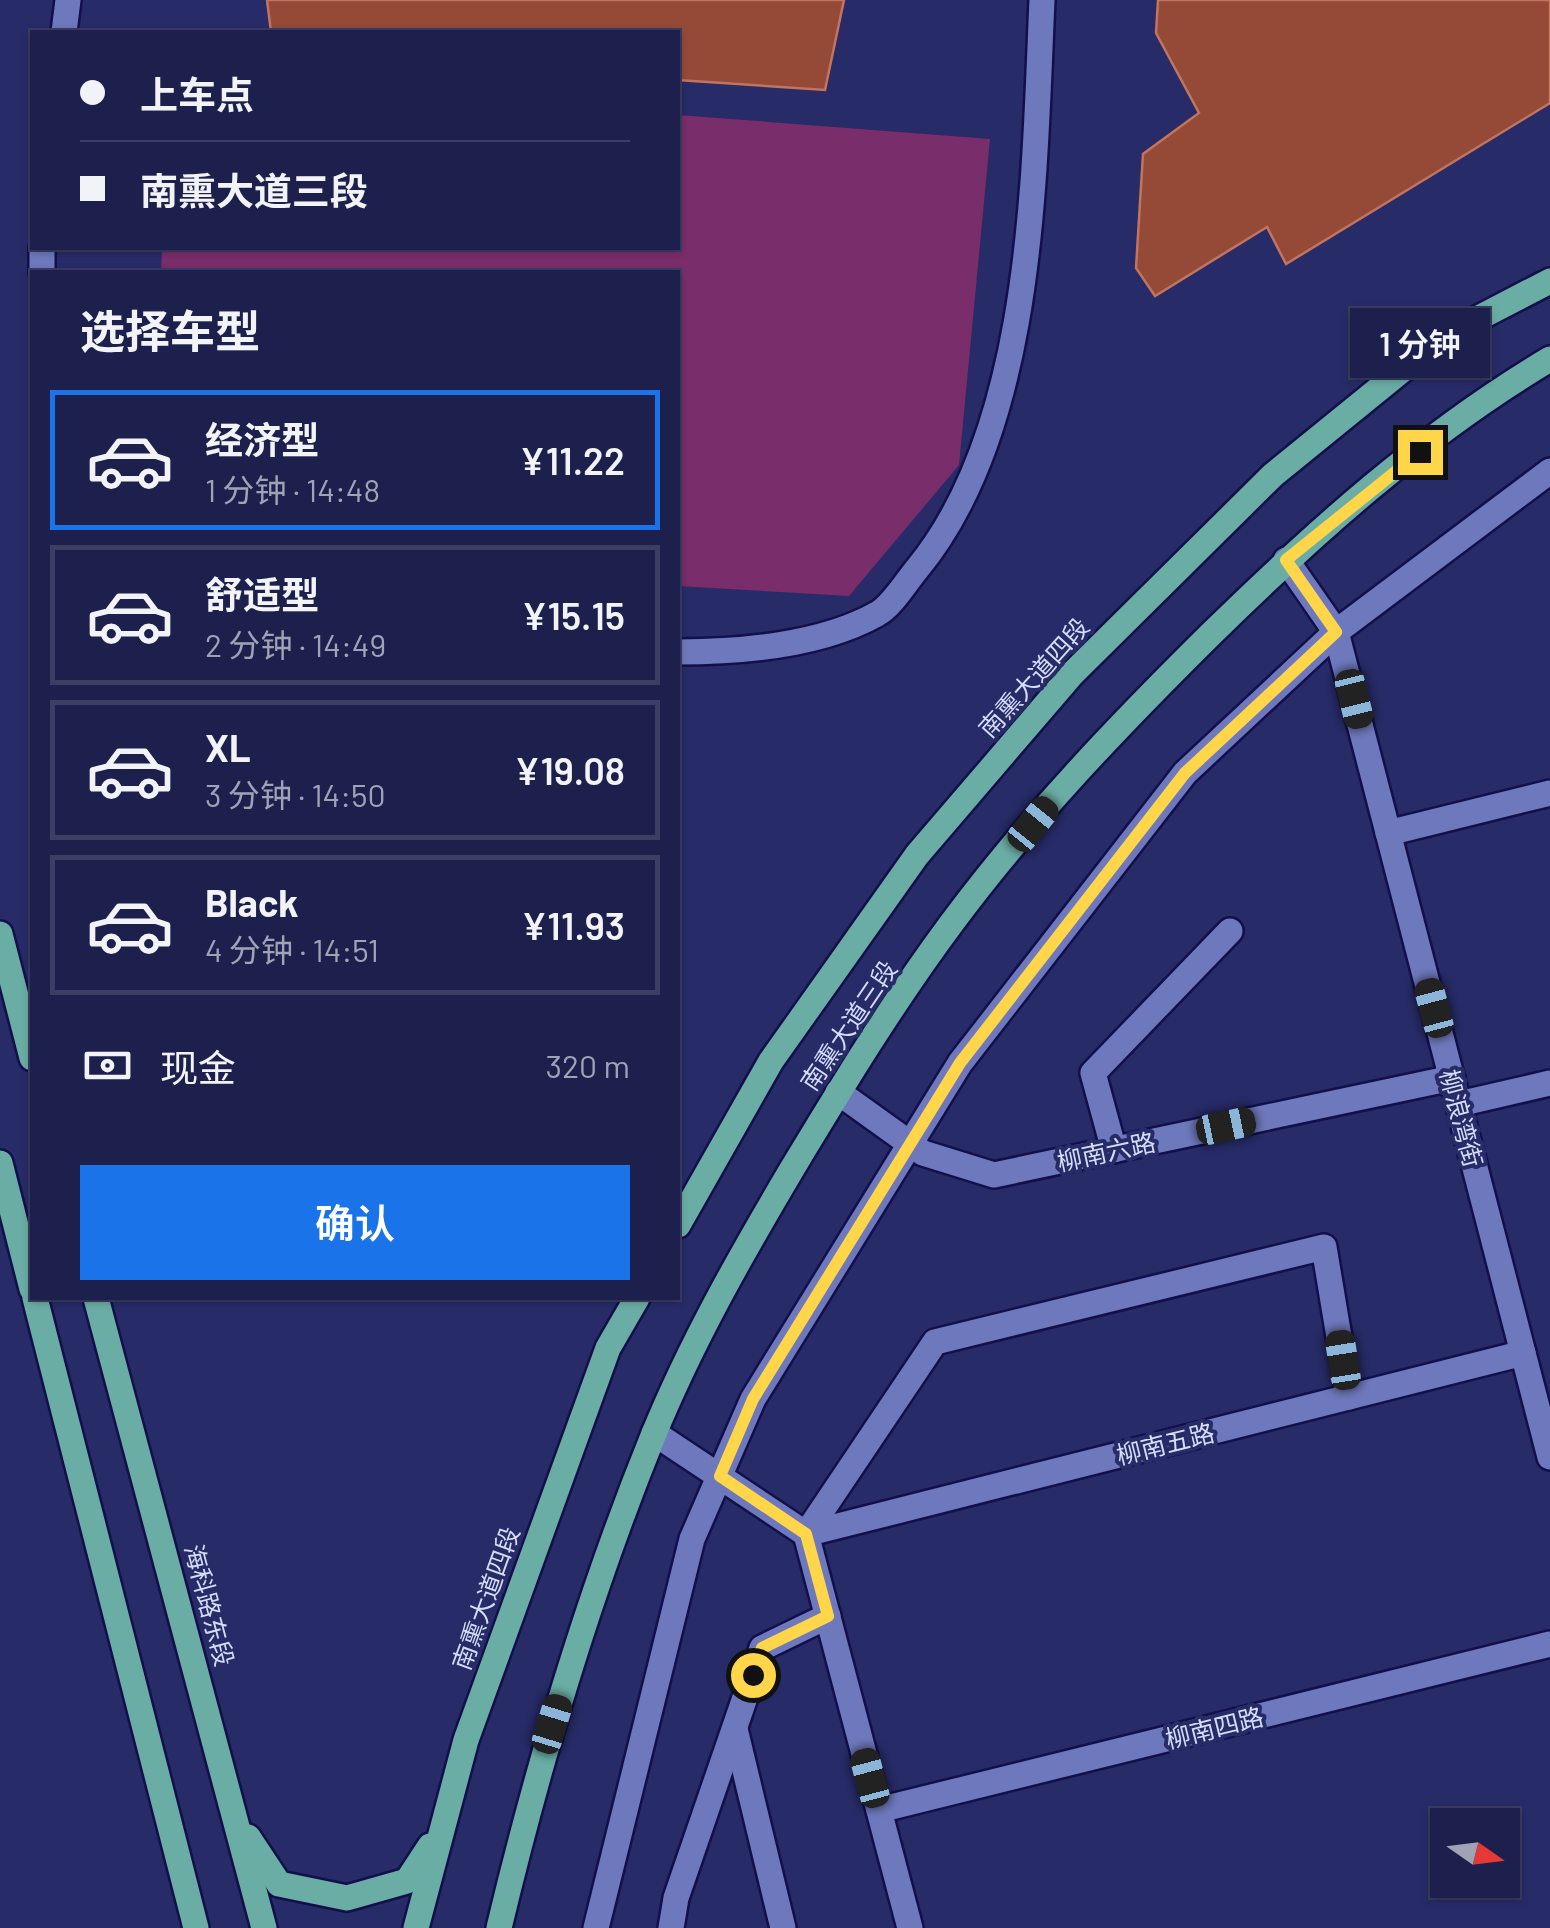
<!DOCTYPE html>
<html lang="zh">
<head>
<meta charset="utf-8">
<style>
	:root { --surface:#1d204d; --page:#252854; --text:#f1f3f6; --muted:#a0a3b6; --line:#3b3e65; --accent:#1a73e8 }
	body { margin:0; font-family:Barlow,"Noto Sans SC",sans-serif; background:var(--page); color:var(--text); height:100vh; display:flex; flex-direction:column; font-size:38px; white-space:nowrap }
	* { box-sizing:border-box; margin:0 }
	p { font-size:32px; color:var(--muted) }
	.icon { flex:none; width:55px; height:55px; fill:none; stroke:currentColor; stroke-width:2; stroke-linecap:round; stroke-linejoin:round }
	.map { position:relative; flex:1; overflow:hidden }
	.details { position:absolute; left:30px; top:270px; width:650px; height:1030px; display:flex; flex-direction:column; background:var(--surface); border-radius:0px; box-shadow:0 2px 8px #0004,0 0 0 2px var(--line) }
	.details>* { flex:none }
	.banner { position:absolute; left:30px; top:30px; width:650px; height:220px; border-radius:0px; box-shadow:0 2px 8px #0004,0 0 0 2px var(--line); display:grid; align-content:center; height:220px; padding:0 50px; background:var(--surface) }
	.needle { width:65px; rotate:104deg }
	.buttons { position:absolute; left:1430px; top:1808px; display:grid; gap:20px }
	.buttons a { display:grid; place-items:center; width:90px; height:90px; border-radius:0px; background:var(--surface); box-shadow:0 2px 8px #0004,0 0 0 2px var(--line); font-size:50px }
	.end { position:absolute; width:45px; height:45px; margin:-22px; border:12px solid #ffd54a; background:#111; box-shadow:0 0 0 5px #111 }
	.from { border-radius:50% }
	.bubble { position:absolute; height:70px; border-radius:0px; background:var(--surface); box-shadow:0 2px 8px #0004,0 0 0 2px var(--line); font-size:32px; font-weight:600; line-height:70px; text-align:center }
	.car { position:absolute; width:30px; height:60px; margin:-30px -15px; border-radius:12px; box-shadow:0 0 8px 2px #0007; background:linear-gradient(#222 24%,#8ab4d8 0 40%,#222 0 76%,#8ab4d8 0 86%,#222 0) }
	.banner b { display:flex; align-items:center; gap:35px; height:95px; font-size:38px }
	.banner b+b { border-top:2px solid var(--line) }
	.banner i { width:25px; height:25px; background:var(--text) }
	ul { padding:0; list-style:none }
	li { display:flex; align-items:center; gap:30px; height:140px; margin:0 20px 15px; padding:0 30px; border:5px solid var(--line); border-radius:0px }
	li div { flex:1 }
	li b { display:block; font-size:38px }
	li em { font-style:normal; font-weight:600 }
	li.selected { border-color:var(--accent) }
	li>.icon { width:90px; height:90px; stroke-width:1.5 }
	h2 { padding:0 50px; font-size:45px; line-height:120px }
	.pay { display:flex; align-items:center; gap:25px; height:110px; padding:0 50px; font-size:38px }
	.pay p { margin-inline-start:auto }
	.primary-button { display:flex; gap:20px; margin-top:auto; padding:20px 50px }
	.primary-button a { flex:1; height:115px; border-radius:0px; background:var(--accent); color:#fff; font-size:40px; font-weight:600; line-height:115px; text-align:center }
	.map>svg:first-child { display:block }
	.green { fill:#792d6a }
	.building { fill:#944a36; stroke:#c2745e; stroke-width:2.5 }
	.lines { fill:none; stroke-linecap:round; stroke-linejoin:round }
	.minor-casing { stroke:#120f4a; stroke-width:30 }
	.major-casing { stroke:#120f4a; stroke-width:30 }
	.minor { stroke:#6e78bc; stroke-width:25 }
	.major { stroke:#6aada4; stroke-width:25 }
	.route { stroke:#ffd54a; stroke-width:12 }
	.labels { text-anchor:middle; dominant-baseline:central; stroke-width:8; stroke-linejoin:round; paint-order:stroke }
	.street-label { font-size:25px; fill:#d6ddfb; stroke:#272b67 }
</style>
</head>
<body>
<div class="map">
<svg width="1550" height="1928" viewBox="0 0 1550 1928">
	<rect width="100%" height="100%" fill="#272b67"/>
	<path class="green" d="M678 115 990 139 959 465 849 596 678 586V272H161L162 248H678Z"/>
	<g class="building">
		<path d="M267 0H844L825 90 678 80V32H271Z"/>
		<path d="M1158 0H1550V103L1286 264 1267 227 1155 296 1136 268 1143 154 1199 113 1156 33Z"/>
	</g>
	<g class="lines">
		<g class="minor-casing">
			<g id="minor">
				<path d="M64 32 68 0"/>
				<path d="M42 272V248"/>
				<path d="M1286 560 1336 632 1550 1457"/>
				<path d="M678 652C740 652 822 645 877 614 892 606 906 582 917 569 1034 427 1034 176 1042 0"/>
				<path d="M1388 833 1550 793"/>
				<path d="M838 1092 923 1153 994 1175 1452 1078"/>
				<path d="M1459 1104 1550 1083"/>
				<path d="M1114 1150 1093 1073 1230 931"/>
				<path d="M654 1433 806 1534 1523 1353"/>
				<path d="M735 1729 783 1928"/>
				<path d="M879 1810 1550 1644"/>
				<path d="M596 1928 692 1539 753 1399 960 1063 1185 773 1336 632 1550 471"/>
				<path d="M671 1928 676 1898 762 1648 828 1616"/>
				<path d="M910 1928 806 1534 935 1342 1324 1247 1349 1397"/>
			</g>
		</g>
		<g class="major-casing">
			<g id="major">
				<path d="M0 934 32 1058"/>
				<path d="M0 1163 32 1289"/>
				<path d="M678 1225 771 1061 917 855 1072 674 1273 475 1444 336 1550 281"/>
				<path d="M35 1298 196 1928"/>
				<path d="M96 1298 264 1928"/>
				<path d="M248 1837 279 1884 347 1898 407 1881 430 1846"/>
				<path d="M416 1928 466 1740 608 1348 637 1298"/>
				<path d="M499 1928C539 1761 588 1596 653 1436 691 1343 741 1255 792 1169 842 1086 893 1002 951 924 1028 820 1119 725 1211 634 1314 533 1425 433 1550 359"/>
			</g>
		</g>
		<use href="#minor" class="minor"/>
		<use href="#major" class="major"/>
	</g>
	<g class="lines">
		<path class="route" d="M753 1675 762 1648 828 1616 806 1534 720 1476 753 1399 960 1063 1185 773 1336 632 1286 560 1420 452"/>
	</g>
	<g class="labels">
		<g class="street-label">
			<text transform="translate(1033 677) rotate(-48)">南熏大道四段</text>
			<text transform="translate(848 1025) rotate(-56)">南熏大道三段</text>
			<text transform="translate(1462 1118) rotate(75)">柳浪湾街</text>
			<text transform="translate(1106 1151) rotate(-12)">柳南六路</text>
			<text transform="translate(1165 1443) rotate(-14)">柳南五路</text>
			<text transform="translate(485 1598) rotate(-70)">南熏大道四段</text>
			<text transform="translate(210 1605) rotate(75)">海科路东段</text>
			<text transform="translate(1214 1727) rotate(-14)">柳南四路</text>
		</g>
	</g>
</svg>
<div class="buttons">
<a><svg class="needle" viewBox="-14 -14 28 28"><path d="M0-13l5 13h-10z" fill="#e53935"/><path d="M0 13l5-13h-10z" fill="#a0a3b6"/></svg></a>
</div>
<i class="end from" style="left:753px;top:1675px"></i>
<i class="end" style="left:1420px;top:452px"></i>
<div class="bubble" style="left:1350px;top:308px;width:140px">1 分钟</div>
<i class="car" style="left:1354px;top:699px;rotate:166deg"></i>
<i class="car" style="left:1033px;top:824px;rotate:39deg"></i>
<i class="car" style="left:1434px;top:1008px;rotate:345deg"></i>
<i class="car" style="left:1226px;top:1126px;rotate:78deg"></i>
<i class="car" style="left:1343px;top:1360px;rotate:351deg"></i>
<i class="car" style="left:552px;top:1724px;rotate:17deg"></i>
<i class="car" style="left:870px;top:1778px;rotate:345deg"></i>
<div class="banner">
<b><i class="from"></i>上车点</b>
<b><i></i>南熏大道三段</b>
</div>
<section class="details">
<h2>选择车型</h2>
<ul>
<li class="selected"><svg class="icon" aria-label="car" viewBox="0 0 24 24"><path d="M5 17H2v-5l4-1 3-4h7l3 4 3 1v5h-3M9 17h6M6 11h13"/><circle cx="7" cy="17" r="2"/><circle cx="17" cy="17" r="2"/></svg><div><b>经济型</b><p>1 分钟 · 14:48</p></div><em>¥11.22</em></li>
<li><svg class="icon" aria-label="car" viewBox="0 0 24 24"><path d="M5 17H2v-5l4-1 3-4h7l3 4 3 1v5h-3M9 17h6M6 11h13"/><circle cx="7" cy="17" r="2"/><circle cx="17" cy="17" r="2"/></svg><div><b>舒适型</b><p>2 分钟 · 14:49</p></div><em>¥15.15</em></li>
<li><svg class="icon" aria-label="car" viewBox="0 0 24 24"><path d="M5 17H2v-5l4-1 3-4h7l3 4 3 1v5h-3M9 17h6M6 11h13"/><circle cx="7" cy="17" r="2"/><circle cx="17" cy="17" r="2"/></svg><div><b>XL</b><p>3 分钟 · 14:50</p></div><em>¥19.08</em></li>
<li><svg class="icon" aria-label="car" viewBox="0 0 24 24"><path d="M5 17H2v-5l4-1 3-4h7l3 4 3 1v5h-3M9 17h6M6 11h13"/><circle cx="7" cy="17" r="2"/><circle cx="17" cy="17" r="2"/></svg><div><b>Black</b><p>4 分钟 · 14:51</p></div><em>¥11.93</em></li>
</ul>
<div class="pay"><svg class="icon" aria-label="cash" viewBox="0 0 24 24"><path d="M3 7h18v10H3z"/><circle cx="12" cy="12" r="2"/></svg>现金<p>320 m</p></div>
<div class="primary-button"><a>确认</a></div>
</section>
</div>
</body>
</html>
